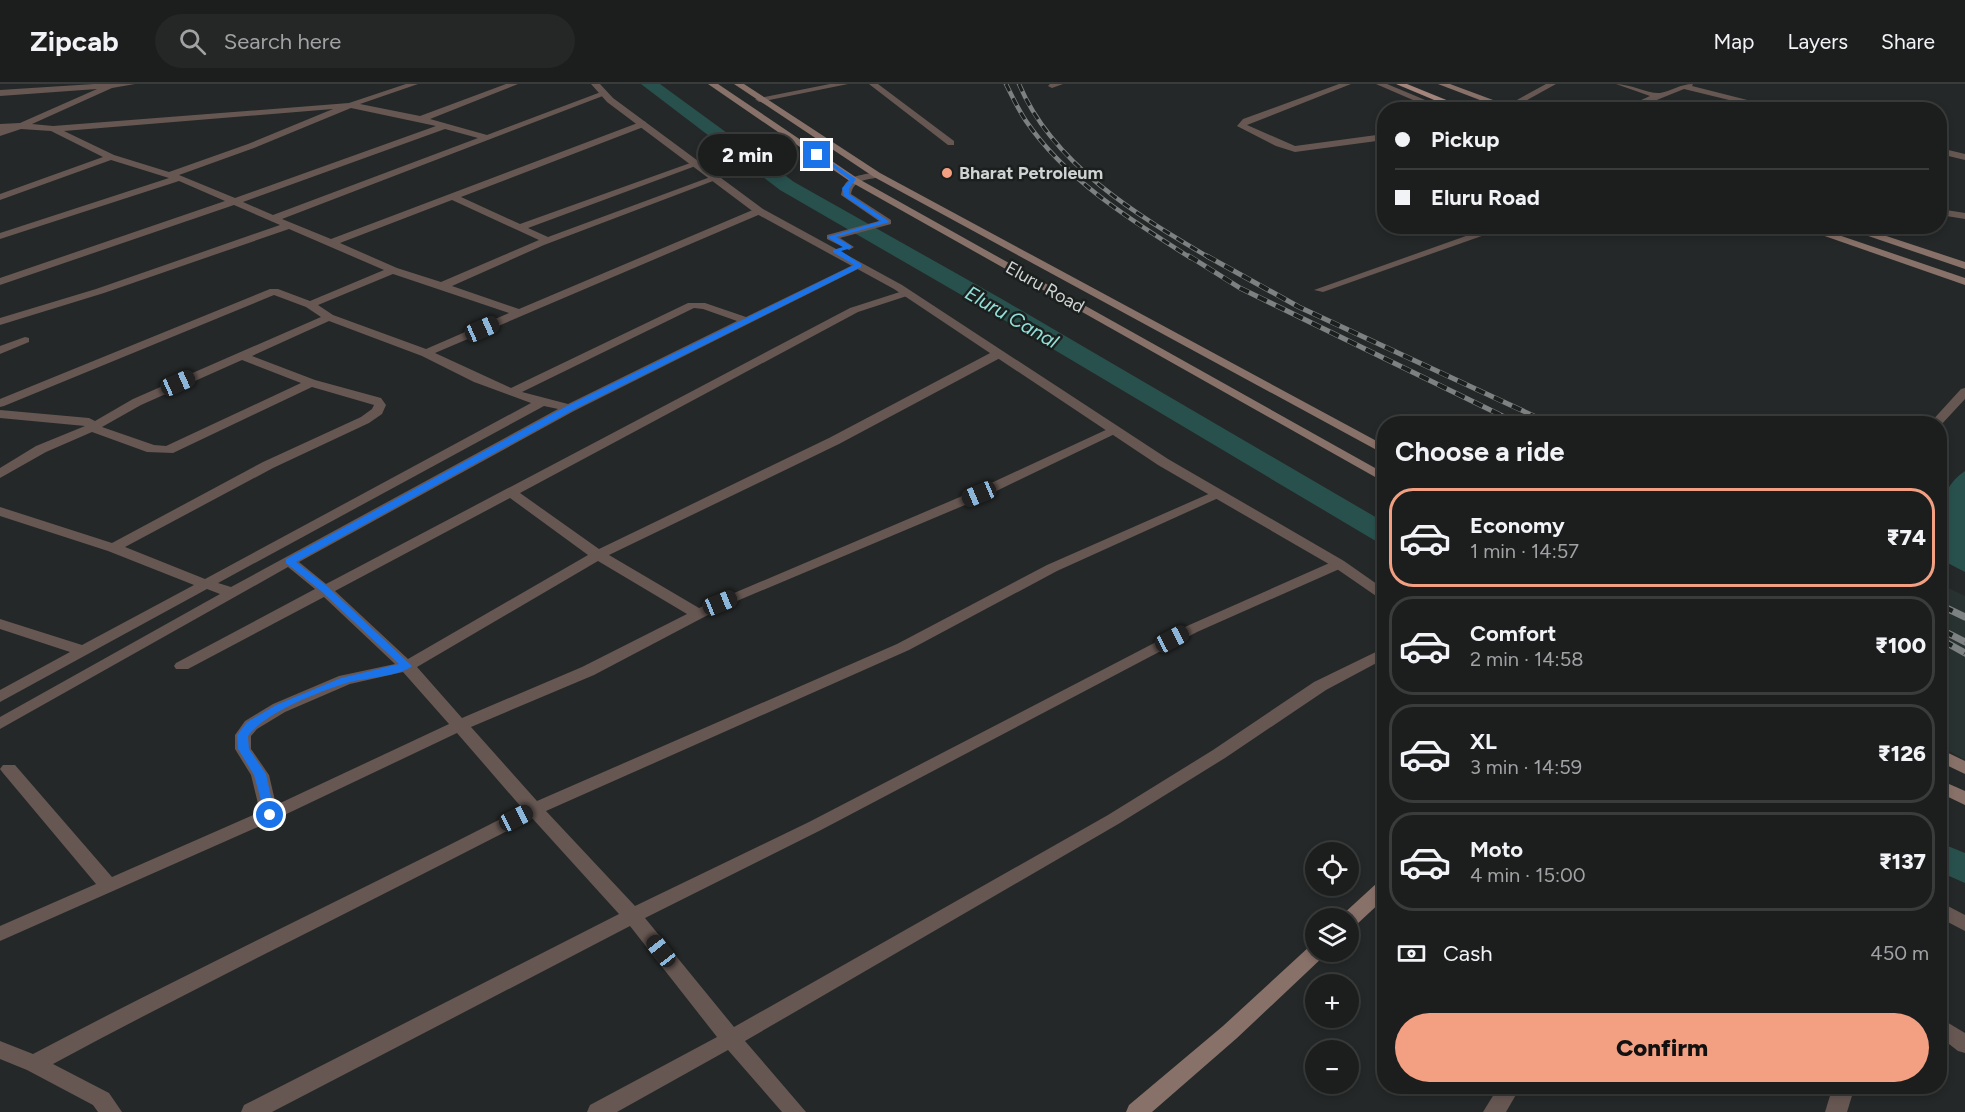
<!DOCTYPE html>
<html lang="en">
<head>
<meta charset="utf-8">
<style>
	:root { --surface:#1c1e1e; --page:#252727; --text:#f1f3f6; --muted:#a0a2a4; --line:#3a3c3c; --accent:#f3a082 }
	body { margin:0; font-family:Figtree,sans-serif; background:var(--page); color:var(--text); height:100vh; display:flex; flex-direction:column; font-size:22px; white-space:nowrap }
	* { box-sizing:border-box; margin:0 }
	p { font-size:20px; color:var(--muted) }
	.icon { flex:none; width:33px; height:33px; fill:none; stroke:currentColor; stroke-width:2; stroke-linecap:round; stroke-linejoin:round }
	.map { position:relative; flex:1; overflow:hidden }
	.sheet { position:absolute; left:1377px; top:332px; width:570px; height:678px; display:flex; flex-direction:column; background:var(--surface); border-radius:24px; box-shadow:0 3px 9px #0003,0 0 0 2px var(--line) }
	.sheet>* { flex:none }
	.hud { position:absolute; left:1377px; top:18px; width:570px; height:132px; border-radius:24px; box-shadow:0 3px 9px #0003,0 0 0 2px var(--line); display:grid; align-content:center; height:132px; padding:0 18px; background:var(--surface) }
	.tools { position:absolute; left:1305px; top:758px; display:grid; gap:12px }
	.tools a { display:grid; place-items:center; width:54px; height:54px; border-radius:50%; background:var(--surface); box-shadow:0 3px 9px #0003,0 0 0 2px var(--line); font-size:30px }
	.end { position:absolute; width:27px; height:27px; margin:-14px; border:8px solid #1a73e8; background:#fff; box-shadow:0 0 0 3px #fff }
	.from { border-radius:50% }
	.bubble { position:absolute; height:42px; border-radius:21px; background:var(--surface); box-shadow:0 3px 9px #0003,0 0 0 2px var(--line); font-size:20px; font-weight:800; line-height:42px; text-align:center }
	.car { position:absolute; width:18px; height:36px; margin:-18px -9px; border-radius:8px; box-shadow:0 0 4px 2px #0007; background:linear-gradient(#222 24%,#8ab4d8 0 40%,#222 0 76%,#8ab4d8 0 86%,#222 0) }
	.hud b { display:flex; align-items:center; gap:21px; height:57px; font-size:22px }
	.hud b+b { border-top:2px solid var(--line) }
	.hud i { width:15px; height:15px; background:var(--text) }
	ul { padding:0; list-style:none }
	li { display:flex; align-items:center; gap:18px; height:99px; margin:0 12px 9px; padding:0 6px; border:3px solid var(--line); border-radius:24px }
	li div { flex:1 }
	li b { display:block; font-size:22px }
	li em { font-style:normal; font-weight:800 }
	li.selected { border-color:var(--accent) }
	li>.icon { width:54px; height:54px; stroke-width:1.5 }
	h2 { padding:0 18px; font-size:27px; line-height:72px }
	.pay { display:flex; align-items:center; gap:15px; height:66px; padding:0 18px; font-size:22px }
	.pay p { margin-inline-start:auto }
	.cta { display:flex; gap:12px; margin-top:auto; padding:12px 18px }
	.cta a { flex:1; height:69px; border-radius:36px; background:var(--accent); color:#111; font-size:24px; font-weight:800; line-height:69px; text-align:center }
	header { display:flex; align-items:center; gap:36px; box-sizing:border-box; height:84px; padding:0 30px; background:var(--surface); border-bottom:2px solid var(--line) }
	header strong { font-size:28px }
	nav { display:flex; gap:33px; margin-inline-start:auto; font-size:21px }
	.search { width:420px; height:54px; background:var(--page); display:flex; align-items:center; gap:15px; box-sizing:border-box; padding:0 21px; border-radius:33px; color:var(--muted); font-size:22px }
	.map>svg:first-child { display:block }
	.built { fill:#273231 }
	.water { fill:#28514e }
	.lines { fill:none; stroke-linecap:round; stroke-linejoin:round }
	.canal { fill:#28514e; fill-rule:evenodd }
	.minor { fill:#665752; fill-rule:evenodd }
	.tertiary { fill:#665752; fill-rule:evenodd }
	.secondary { fill:#887169; fill-rule:evenodd }
	.primary { fill:#a3857b; fill-rule:evenodd }
	.rail-far2-casing { stroke:#7e8181; stroke-width:4.5 }
	.rail-far1-casing { stroke:#7e8181; stroke-width:5 }
	.rail-casing { stroke:#7e8181; stroke-width:7 }
	.rail-far2 { stroke:#1b1f1e; stroke-width:3; stroke-dasharray:8; stroke-linecap:butt }
	.rail-far1 { stroke:#1b1f1e; stroke-width:4; stroke-dasharray:10; stroke-linecap:butt }
	.rail { stroke:#1b1f1e; stroke-width:4.5; stroke-dasharray:14; stroke-linecap:butt }
	.route { fill:#1a73e8 }
	.poi-dot { fill:#f3a082; stroke:#1b1f1e; stroke-width:2 }
	.labels { text-anchor:middle; dominant-baseline:central; stroke-width:5; stroke-linejoin:round; paint-order:stroke }
	.far-poi-label { font-size:18px; font-weight:bold; fill:#d0d3d3; stroke:#1b1f1e; text-anchor:start }
	.far-street-label { font-size:18px; fill:#d0d3d3; stroke:#1b1f1e }
	.far-water-label { font-size:20px; font-style:italic; fill:#93e0d9; stroke:#1b1f1e }
</style>
</head>
<body>
<header>
<strong>Zipcab</strong>
<div class="search"><svg class="icon" aria-label="search" viewBox="0 0 24 24"><circle cx="10" cy="10" r="6"/><path d="M15 15l6 6"/></svg>Search here</div>
<nav><a>Map</a><a>Layers</a><a>Share</a></nav>
</header>
<div class="map">
<svg width="1965" height="1028" viewBox="0 0 1965 1028">
	<rect width="100%" height="100%" fill="#252828"/>
	<path class="built" d="M1940 500 1965 512V676L1940 662Z"/>
	<path class="water" d="M1965 387V488L1940 475C1939 442 1934 408 1965 387Z"/>
	<g class="lines">
		<g class="canal">
			<path d="M641 0H660L794 98 1000 214 1384 438V458L1374 456 984 224 780 106Z"/>
			<path d="M1940 759 1965 769V799L1940 788Z"/>
		</g>
		<g class="minor">
			<path d="M94 0H135L112 4 32 40 53 42 349 19 406 0H418L360 20 420 32 506 0H518L430 35 487 51 601 8 608 10 282 135 331 155 643 37 646 38V42L461 113 520 140 693 78 701 80 528 144 548 153 713 92 721 94 544 161 452 202 519 225 755 125H763V129L435 269 511 304 688 219H705L746 233 855 180 864 182 574 327 299 478 326 500 850 224 906 206 912 209 910 211 858 228 520 409 599 465 829 354 994 267H1002V273L839 360 609 471 699 524 974 407 1110 344 1115 343 1121 347 984 413 725 522 594 591 471 643 537 717 897 560 1047 481 1213 408H1223L1225 411 1057 487 909 566 546 727 635 822 809 738 1187 542 1334 477 1339 476 1346 480 1344 483 1197 548 821 746 645 834 734 943 1108 731 1213 666 1314 598 1384 564V575L1326 606 1225 674 1120 739 745 957 806 1028H782L728 966 617 1028H587L590 1021 717 953 630 842 272 1028H241L244 1021 619 830 532 734C372 817 211 895 53 980L109 1009 122 1028H98L93 1021 27 986 0 975V957L33 970C194 885 360 807 522 724L457 649 276 735 0 857V842L96 800 3 689 0 685 3 681H15L112 793 260 728 251 691 235 665V651L245 637 273 620 339 592 395 580 324 513 188 585H176L174 582 176 579 315 505 288 483 0 645V633L220 510 207 505 0 618V606L70 568 0 545V535L82 561 194 501 108 467 0 432V423L112 459 263 378 361 333 372 325 374 321 312 303 173 369 147 368 92 348 46 368 0 394V384L36 362 85 342 0 334V326L89 334 95 337 133 315 321 233 306 223 274 211 4 322 0 323V315L270 205H278L310 217 384 186 289 145 104 209 0 241V234L96 205 280 141 234 121 0 201V194L225 117 179 97 0 155V149L169 94 111 76 0 116V110L103 73 51 47 21 45 0 52V40L20 39 97 5 0 12V6ZM351 24 436 42 235 114 179 91 254 64ZM333 25 248 60 169 88 114 71 64 47ZM445 45 478 54 273 131 243 118ZM452 116 539 156 441 198 397 184 340 159ZM393 190 509 229 426 265 333 231 318 221ZM694 224 703 225 737 237 568 320 522 308ZM329 237 422 272 474 298 531 319 205 495 125 463 273 384 369 339 382 330 386 321 381 314 315 296 252 272ZM242 276 301 299 166 362 154 361 102 343 141 321ZM544 322 558 325 231 503 218 499ZM510 414 588 471 408 575 335 507ZM598 477 687 530 582 583 462 634 417 583ZM403 588 449 640 276 721 269 691 251 665V652L257 645 285 628 350 600Z"/>
			<path d="M830 0H848L759 18 755 15Z"/>
			<path d="M869 0H878L954 57V61H948Z"/>
			<path d="M1050 0H1063L1052 4 1048 2Z"/>
			<path d="M1339 0H1351L1247 41 1295 62 1384 50V56L1295 68 1276 62 1237 42 1243 35Z"/>
			<path d="M1376 0H1387L1449 26H1436Z"/>
			<path d="M1546 0H1556L1511 25 1504 23Z"/>
			<path d="M1616 0C1630 0 1649 10 1660 9 1672 7 1680 0 1693 0L1692 2 1787 26H1770L1684 5 1632 26H1619L1650 12Z"/>
			<path d="M1940 64 1965 70V76L1940 70Z"/>
			<path d="M877 88 882 91 880 93C867 96 854 95 851 110L891 136V140L840 154 854 163 849 166 827 155V151L879 137 841 111C845 90 859 92 877 88Z"/>
			<path d="M1940 125 1965 129V135L1940 131Z"/>
			<path d="M1494 142H1510L1323 208 1314 206Z"/>
			<path d="M25 253 29 254V258L0 270V262Z"/>
			<path d="M1965 304V315L1940 342V339H1930L1961 305Z"/>
			<path d="M1940 818 1965 831V847L1940 834Z"/>
			<path d="M1940 934 1965 949V969L1958 967 1940 953Z"/>
			<path d="M1499 1002H1521L1506 1028H1483Z"/>
			<path d="M1833 1002H1855L1847 1028H1825Z"/>
		</g>
		<path class="tertiary" d="M591 0H600L613 14 763 125 902 201 1168 375 1344 477 1384 505V515L1379 514 1334 483 1158 381 894 205 755 129 607 18Z"/>
		<g class="secondary">
			<path d="M708 0H718L857 94 1384 389V398L851 98Z"/>
			<path d="M734 0H744L880 89 1384 361V370L874 93Z"/>
			<path d="M1438 0H1450L1520 26H1506Z"/>
			<path d="M1796 142H1812L1965 194V201Z"/>
			<path d="M1839 142H1856L1965 178V185Z"/>
			<path d="M1940 665 1965 677V690L1940 678Z"/>
			<path d="M1940 696 1965 707V721L1940 709Z"/>
			<path d="M1384 797V815L1355 842 1348 844V834H1340L1341 832 1377 799Z"/>
			<path d="M1316 860V867H1327L1324 872 1237 954 1152 1028H1126L1129 1021 1223 942 1310 862Z"/>
		</g>
		<path class="primary" d="M1396 0H1407L1471 26H1458Z"/>
		<g class="rail-far2-casing">
			<g id="rail-far2">
				<path d="M1006 0C1012 12 1018 25 1026 37 1067 97 1131 136 1191 174"/>
				<path d="M1019 0C1053 81 1137 131 1210 174"/>
			</g>
		</g>
		<g class="rail-far1-casing">
			<g id="rail-far1">
				<path d="M1189 172 1240 204 1517 339"/>
				<path d="M1207 172 1299 223 1549 339"/>
			</g>
		</g>
		<g class="rail-casing">
			<g id="rail">
				<path d="M1940 521 1965 533"/>
				<path d="M1940 545 1965 558"/>
				<path d="M1940 555 1965 569"/>
			</g>
		</g>
		<use href="#rail-far2" class="rail-far2"/>
		<use href="#rail-far1" class="rail-far1"/>
		<use href="#rail" class="rail"/>
	</g>
	<path class="route" d="M815 70H819L856 95 849 105V110L890 138 836 153 851 162V164L841 167 861 180V183L573 326 296 478 328 503 412 582C400 592 366 594 350 598 322 606 264 629 248 652L249 665 266 690 275 731 274 734H266L254 691 238 665 237 651 247 638 276 621 341 594 399 580 321 507 286 479V475L567 322 854 181 833 168V166L843 163 827 153 881 137 844 112 842 104 850 96Z"/>
	<circle class="poi-dot" cx="947" cy="89" r="6"/>
	<g class="labels">
		<g class="far-poi-label">
			<text x="959" y="89">Bharat Petroleum</text>
		</g>
		<g class="far-street-label">
			<text transform="translate(1045 203) rotate(29)">Eluru Road</text>
		</g>
		<g class="far-water-label">
			<text transform="translate(1012 233) rotate(30)">Eluru Canal</text>
		</g>
	</g>
</svg>
<div class="tools">
<a><svg class="icon" aria-label="locate" viewBox="0 0 24 24"><circle cx="12" cy="12" r="6"/><path d="M12 2v4M12 18v4M2 12h4M18 12h4"/></svg></a>
<a><svg class="icon" aria-label="layers" viewBox="0 0 24 24"><path d="M12 4l9 5-9 5-9-5zM3 14l9 5 9-5"/></svg></a>
<a>+</a>
<a>−</a>
</div>
<i class="end from" style="left:270px;top:731px"></i>
<i class="end" style="left:817px;top:71px"></i>
<div class="bubble" style="left:698px;top:50px;width:99px">2 min</div>
<i class="car" style="left:482px;top:245px;rotate:66deg"></i>
<i class="car" style="left:178px;top:299px;rotate:66deg"></i>
<i class="car" style="left:979px;top:410px;rotate:247deg"></i>
<i class="car" style="left:720px;top:519px;rotate:68deg"></i>
<i class="car" style="left:1172px;top:555px;rotate:62deg"></i>
<i class="car" style="left:516px;top:734px;rotate:63deg"></i>
<i class="car" style="left:661px;top:867px;rotate:322deg"></i>
<div class="hud">
<b><i class="from"></i>Pickup</b>
<b><i></i>Eluru Road</b>
</div>
<section class="sheet">
<h2>Choose a ride</h2>
<ul>
<li class="selected"><svg class="icon" aria-label="car" viewBox="0 0 24 24"><path d="M5 17H2v-5l4-1 3-4h7l3 4 3 1v5h-3M9 17h6M6 11h13"/><circle cx="7" cy="17" r="2"/><circle cx="17" cy="17" r="2"/></svg><div><b>Economy</b><p>1 min · 14:57</p></div><em>₹74</em></li>
<li><svg class="icon" aria-label="car" viewBox="0 0 24 24"><path d="M5 17H2v-5l4-1 3-4h7l3 4 3 1v5h-3M9 17h6M6 11h13"/><circle cx="7" cy="17" r="2"/><circle cx="17" cy="17" r="2"/></svg><div><b>Comfort</b><p>2 min · 14:58</p></div><em>₹100</em></li>
<li><svg class="icon" aria-label="car" viewBox="0 0 24 24"><path d="M5 17H2v-5l4-1 3-4h7l3 4 3 1v5h-3M9 17h6M6 11h13"/><circle cx="7" cy="17" r="2"/><circle cx="17" cy="17" r="2"/></svg><div><b>XL</b><p>3 min · 14:59</p></div><em>₹126</em></li>
<li><svg class="icon" aria-label="car" viewBox="0 0 24 24"><path d="M5 17H2v-5l4-1 3-4h7l3 4 3 1v5h-3M9 17h6M6 11h13"/><circle cx="7" cy="17" r="2"/><circle cx="17" cy="17" r="2"/></svg><div><b>Moto</b><p>4 min · 15:00</p></div><em>₹137</em></li>
</ul>
<div class="pay"><svg class="icon" aria-label="cash" viewBox="0 0 24 24"><path d="M3 7h18v10H3z"/><circle cx="12" cy="12" r="2"/></svg>Cash<p>450 m</p></div>
<div class="cta"><a>Confirm</a></div>
</section>
</div>
</body>
</html>
